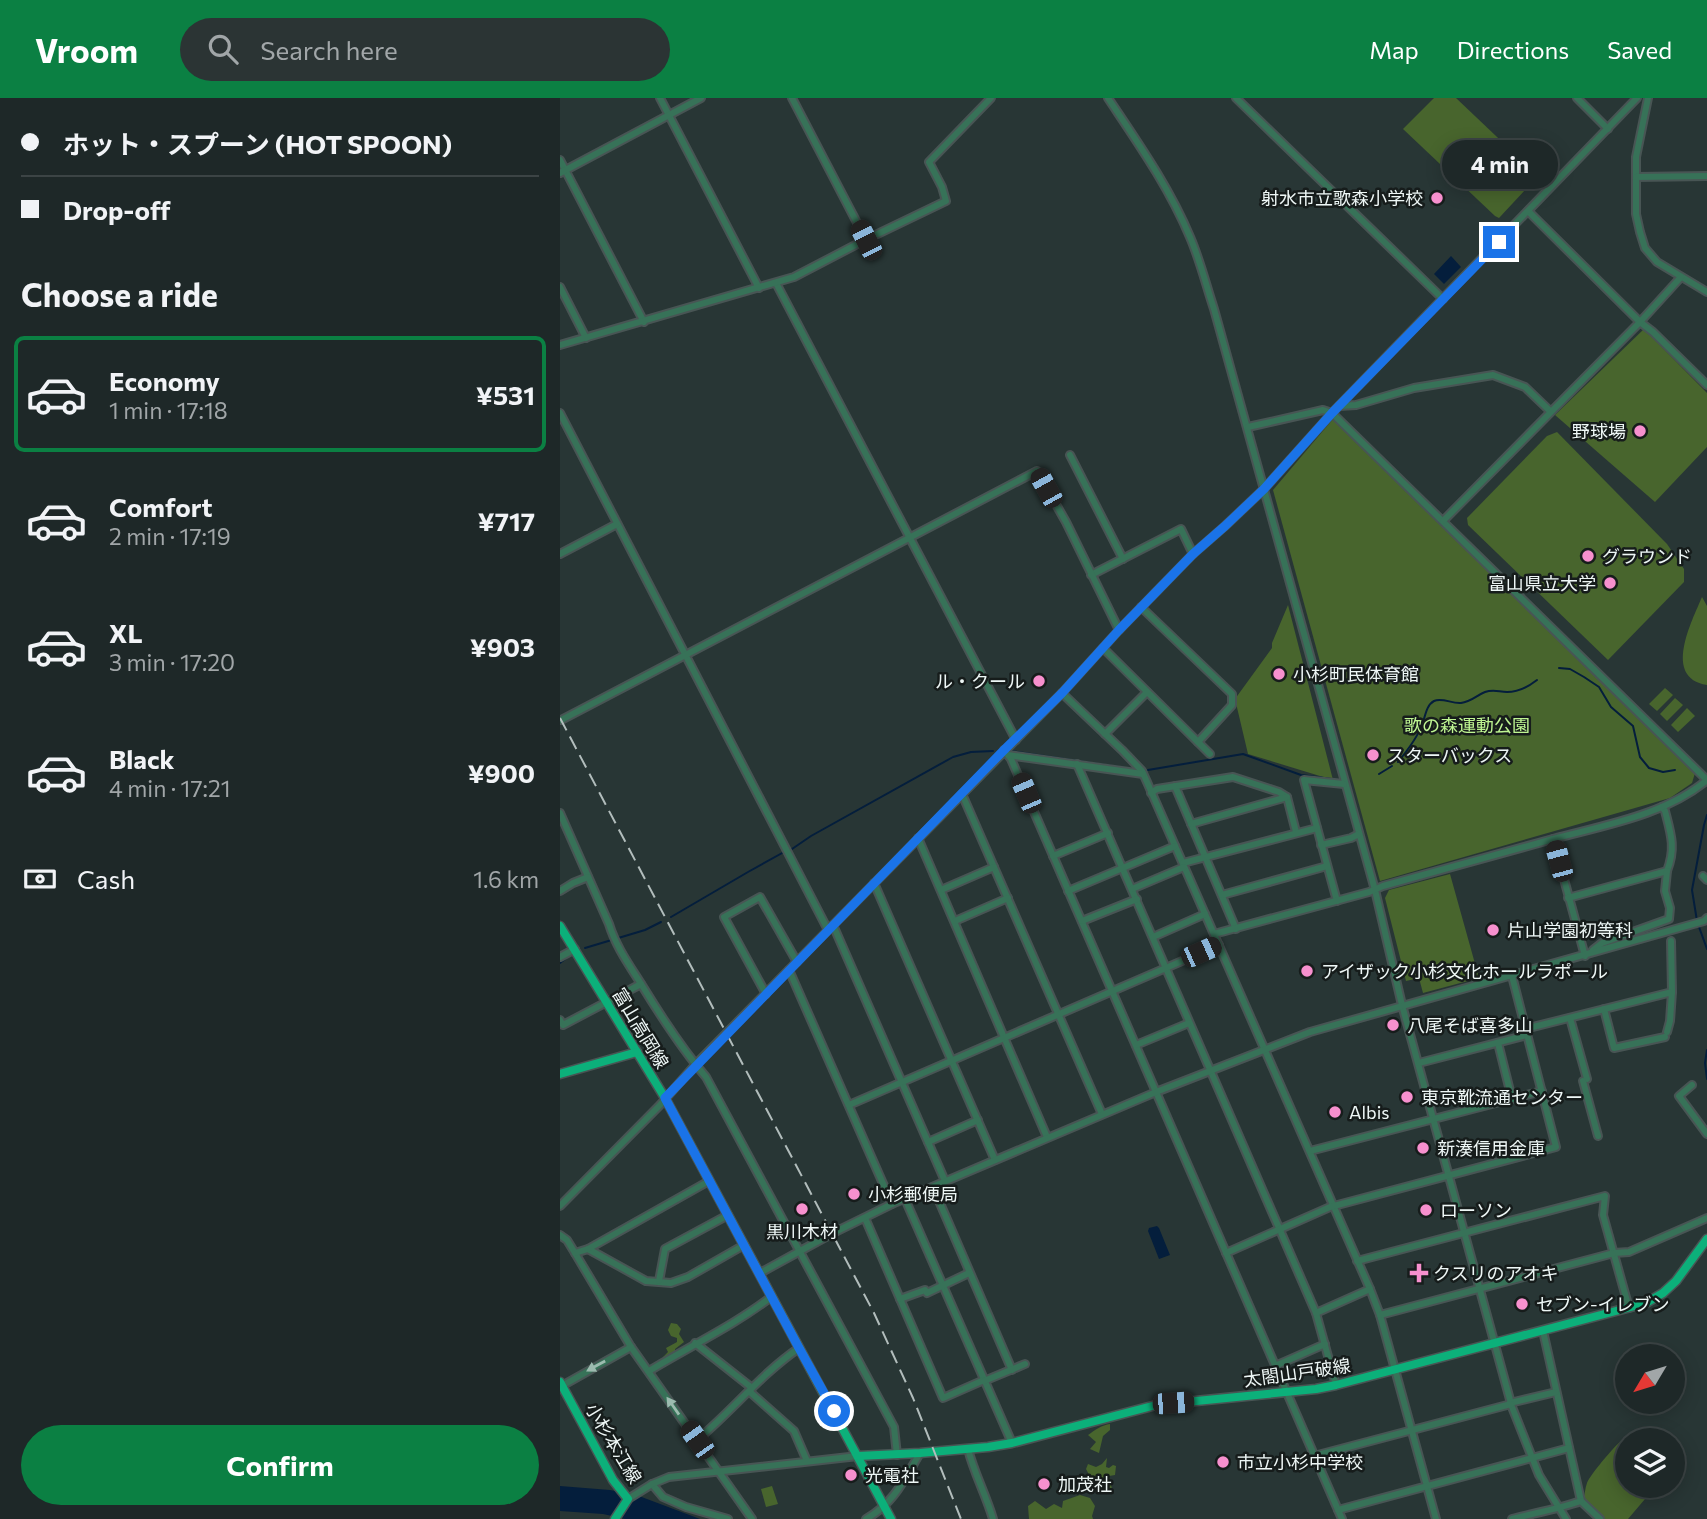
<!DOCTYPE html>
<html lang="en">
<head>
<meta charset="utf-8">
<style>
	:root { --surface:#1e2828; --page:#2b3434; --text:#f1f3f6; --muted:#a1a6a8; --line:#3c4445; --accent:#0b8043 }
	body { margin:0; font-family:Commissioner,"Noto Sans JP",sans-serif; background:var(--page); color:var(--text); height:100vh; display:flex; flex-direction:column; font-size:26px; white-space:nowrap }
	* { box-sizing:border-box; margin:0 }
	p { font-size:23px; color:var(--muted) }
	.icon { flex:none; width:38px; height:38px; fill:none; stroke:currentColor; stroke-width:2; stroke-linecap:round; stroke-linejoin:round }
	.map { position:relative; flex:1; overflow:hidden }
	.side { display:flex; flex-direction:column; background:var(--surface); width:560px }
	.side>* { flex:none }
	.banner { display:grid; align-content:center; height:154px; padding:0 21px; background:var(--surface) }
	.needle { width:46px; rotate:232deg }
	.buttons { position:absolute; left:1055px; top:1246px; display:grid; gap:14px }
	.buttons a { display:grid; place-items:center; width:70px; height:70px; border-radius:50%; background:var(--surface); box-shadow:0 4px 18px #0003,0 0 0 2px var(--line); font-size:35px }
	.end { position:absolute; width:32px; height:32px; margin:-16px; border:9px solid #1a73e8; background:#fff; box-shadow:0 0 0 4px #fff }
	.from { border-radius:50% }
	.bubble { position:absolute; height:49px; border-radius:24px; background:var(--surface); box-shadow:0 4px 18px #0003,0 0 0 2px var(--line); font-size:23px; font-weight:700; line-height:49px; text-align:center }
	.car { position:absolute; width:21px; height:42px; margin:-21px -10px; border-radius:9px; box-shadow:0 0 5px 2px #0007; background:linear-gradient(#222 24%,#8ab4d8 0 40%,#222 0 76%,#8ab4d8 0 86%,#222 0) }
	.banner b { display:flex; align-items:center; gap:24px; height:66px; font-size:26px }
	.banner b+b { border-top:2px solid var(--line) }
	.banner i { width:18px; height:18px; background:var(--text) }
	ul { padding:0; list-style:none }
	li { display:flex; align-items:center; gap:21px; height:116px; margin:0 14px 10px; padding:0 7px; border:4px solid transparent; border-radius:10px }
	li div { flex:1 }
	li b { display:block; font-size:26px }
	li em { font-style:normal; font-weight:700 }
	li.selected { border-color:var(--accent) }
	li>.icon { width:63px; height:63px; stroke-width:1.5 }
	h2 { padding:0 21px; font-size:32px; line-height:84px }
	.pay { display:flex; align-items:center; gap:18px; height:77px; padding:0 21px; font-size:26px }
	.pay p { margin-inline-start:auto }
	.action { display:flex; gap:14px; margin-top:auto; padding:14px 21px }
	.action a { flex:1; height:80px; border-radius:42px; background:var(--accent); color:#fff; font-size:28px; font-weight:700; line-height:80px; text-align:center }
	header { display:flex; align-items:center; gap:42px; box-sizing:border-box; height:98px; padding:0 35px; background:var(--accent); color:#fff }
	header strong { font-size:33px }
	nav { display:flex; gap:38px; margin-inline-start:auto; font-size:24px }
	.search { width:490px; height:63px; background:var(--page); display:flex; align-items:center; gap:18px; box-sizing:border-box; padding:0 24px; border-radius:38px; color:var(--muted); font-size:26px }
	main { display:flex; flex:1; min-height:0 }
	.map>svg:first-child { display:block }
	.green { fill:#48652d }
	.water { fill:#041e3c }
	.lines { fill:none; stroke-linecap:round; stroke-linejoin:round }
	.stream { stroke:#041e3c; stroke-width:2 }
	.minor-casing { stroke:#485554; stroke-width:10 }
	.major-casing { stroke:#485554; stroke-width:11 }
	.minor { stroke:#377258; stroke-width:6 }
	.major { stroke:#0cb07a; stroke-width:8 }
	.rail { stroke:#b2bdbc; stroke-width:2; stroke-dasharray:14 7; stroke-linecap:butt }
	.oneway { fill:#9cbbaf }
	.route { stroke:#1a73e8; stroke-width:9 }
	.poi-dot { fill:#f790ce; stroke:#161c1b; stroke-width:2.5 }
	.labels { text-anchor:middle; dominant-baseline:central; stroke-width:5; stroke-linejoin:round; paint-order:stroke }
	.poi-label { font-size:18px; fill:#eef7f6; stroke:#161c1b; text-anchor:start }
	.park-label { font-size:18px; fill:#bff692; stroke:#161c1b }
	.street-label { font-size:18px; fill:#eef7f6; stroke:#161c1b }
</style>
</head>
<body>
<header>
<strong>Vroom</strong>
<div class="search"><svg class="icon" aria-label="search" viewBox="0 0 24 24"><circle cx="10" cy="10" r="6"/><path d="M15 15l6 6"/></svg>Search here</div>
<nav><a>Map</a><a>Directions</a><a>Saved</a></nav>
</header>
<main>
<section class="side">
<div class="banner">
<b><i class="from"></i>ホット・スプーン (HOT SPOON)</b>
<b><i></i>Drop-off</b>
</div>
<h2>Choose a ride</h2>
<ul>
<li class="selected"><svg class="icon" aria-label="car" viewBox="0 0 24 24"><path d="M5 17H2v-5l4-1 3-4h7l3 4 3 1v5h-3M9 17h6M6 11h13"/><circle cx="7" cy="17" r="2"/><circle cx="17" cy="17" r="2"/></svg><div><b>Economy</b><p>1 min · 17:18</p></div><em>¥531</em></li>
<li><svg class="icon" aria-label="car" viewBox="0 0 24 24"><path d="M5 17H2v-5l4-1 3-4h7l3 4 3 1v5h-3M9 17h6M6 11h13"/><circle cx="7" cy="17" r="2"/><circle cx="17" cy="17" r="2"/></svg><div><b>Comfort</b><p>2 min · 17:19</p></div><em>¥717</em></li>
<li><svg class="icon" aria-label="car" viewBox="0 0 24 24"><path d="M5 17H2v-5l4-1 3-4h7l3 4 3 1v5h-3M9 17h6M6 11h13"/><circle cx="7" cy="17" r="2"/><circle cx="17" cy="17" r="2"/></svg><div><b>XL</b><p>3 min · 17:20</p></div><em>¥903</em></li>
<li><svg class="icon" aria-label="car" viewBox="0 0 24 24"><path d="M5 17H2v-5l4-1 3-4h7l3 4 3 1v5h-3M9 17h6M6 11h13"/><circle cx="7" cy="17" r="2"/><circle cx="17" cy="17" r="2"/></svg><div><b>Black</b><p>4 min · 17:21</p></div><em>¥900</em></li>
</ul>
<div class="pay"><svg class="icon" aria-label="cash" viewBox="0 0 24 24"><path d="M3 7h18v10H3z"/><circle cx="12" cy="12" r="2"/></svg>Cash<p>1.6 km</p></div>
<div class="action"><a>Confirm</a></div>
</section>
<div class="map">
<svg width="1147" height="1421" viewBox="0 0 1147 1421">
	<rect width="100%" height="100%" fill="#283635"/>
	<g class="green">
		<path d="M874 0H896L978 78 939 120 935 118 843 31Z"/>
		<path d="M1084 231 1147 295V349L1095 404 995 317Z"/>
		<path d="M773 321 1135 675 1132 685 1110 700 820 783 713 392Z"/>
		<path d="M997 334 1107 446 1124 471V484L1048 562 908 427 907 420 987 338Z"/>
		<path d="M1142 499 1147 508V587C1102 580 1132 523 1142 499Z"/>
		<path d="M728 507 773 682 688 656 675 601 712 550V545Z"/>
		<path d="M1105 590 1113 597 1097 613 1089 606Z"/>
		<path d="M1115 600 1123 607 1107 623 1100 616Z"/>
		<path d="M1127 610 1135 618 1118 634 1111 627Z"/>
		<path d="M890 776 919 880 863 895 859 880 846 883 825 800 829 792Z"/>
		<path d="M111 1225 117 1226 121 1231 119 1236 124 1244 115 1251V1254L106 1259H103L108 1254 106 1250 117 1244V1240L111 1238 108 1232Z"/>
		<path d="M550 1326V1332L543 1338 539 1355 530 1351 536 1344 528 1337C535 1332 542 1327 550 1326Z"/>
		<path d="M1084 1336 1093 1342H1068V1388H1095L1087 1395 1085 1401 1068 1421H1045L1023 1402C1025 1397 1025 1390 1027 1385 1030 1377 1059 1342 1067 1338 1072 1336 1079 1337 1084 1336Z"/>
		<path d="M547 1360 546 1369 549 1370 553 1367 556 1368 555 1377 549 1378 552 1391 546 1394 537 1392 526 1371 528 1366 536 1369 542 1366Z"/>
		<path d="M212 1388 218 1406 206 1409 201 1391Z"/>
		<path d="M520 1397 530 1400 535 1408 532 1418 533 1421H469L468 1408 475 1403 486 1411 494 1406 502 1410 503 1403Z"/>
	</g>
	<g class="water">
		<path d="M891 158 901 169 884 186 874 176Z"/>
		<path d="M597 1128 599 1130 610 1157 599 1161 588 1133 589 1130Z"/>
		<path d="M0 1388 50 1392 79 1398 140 1421H65L43 1416 0 1413Z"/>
	</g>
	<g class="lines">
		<g class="stream">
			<path d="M999 570 1010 571 1024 579 1039 589 1051 609 1073 628 1080 659 1089 670 1103 674 1115 672"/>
			<path d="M451 653 572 671"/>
			<path d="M838 664C847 653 857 640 862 627 865 620 866 607 874 603 882 599 892 606 901 605 911 604 917 597 925 594 934 591 939 594 947 594 959 594 968 589 977 582"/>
			<path d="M588 672 683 656 741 677 772 681"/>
			<path d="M819 676 832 668"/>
			<path d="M232 751 251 738 393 659 411 654 433 653"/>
			<path d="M111 819 188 774 224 754"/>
			<path d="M1137 823 1132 792 1144 727 1147 717"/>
			<path d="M1139 829 1147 851"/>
			<path d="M25 850 85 832 101 824"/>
			<path d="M0 865 10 857"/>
			<path d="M1147 952 1145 965 1147 981"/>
		</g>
		<g class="minor-casing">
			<g id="minor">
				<path d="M100 0 199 190"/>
				<path d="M232 0 306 142"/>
				<path d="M548 0C578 45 609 89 630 139 640 162 646 187 654 211L815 792 842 907 952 1309 979 1377 1006 1421"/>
				<path d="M676 0 883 201"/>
				<path d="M1017 0 1048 31"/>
				<path d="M1088 0 1076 59V116L1080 134 1085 150 1097 164 1147 194"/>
				<path d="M0 62 84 224"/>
				<path d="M0 75 141 0"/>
				<path d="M1076 79 1147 78"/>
				<path d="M968 113 1080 224 1093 234 1147 287"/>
				<path d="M216 185 456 642"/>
				<path d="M0 189 26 240"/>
				<path d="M0 247 234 179 305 142 386 103 382 89 369 64 431 0"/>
				<path d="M779 308 796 307 854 290 933 277 965 289 990 313"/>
				<path d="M0 315 268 832"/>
				<path d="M688 329 763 312 772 315 1147 682"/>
				<path d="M510 357 563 461"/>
				<path d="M883 423 1080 224 1121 179"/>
				<path d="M0 456 57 426"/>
				<path d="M531 477 621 431 633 456"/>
				<path d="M581 509 672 596V607L638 644"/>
				<path d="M543 550 650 656"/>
				<path d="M502 595 562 652 582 673 587 684 810 1191 820 1217 876 1421"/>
				<path d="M1 622 477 373 506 424 559 532"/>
				<path d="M545 636 587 594"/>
				<path d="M444 652 451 661 782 1421"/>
				<path d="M448 657 583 676"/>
				<path d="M517 666 756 1215 776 1287"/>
				<path d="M615 688 676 831"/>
				<path d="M591 695 597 691 673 679 719 694 727 699 736 734"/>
				<path d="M402 696 542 1016"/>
				<path d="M0 715 49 826C56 849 70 868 83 889 102 920 122 951 146 979L334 1329 337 1357"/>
				<path d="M631 726 727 699"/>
				<path d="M358 740 487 1039"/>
				<path d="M993 741 1025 858"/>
				<path d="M761 747 791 740 799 736"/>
				<path d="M493 758 548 735"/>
				<path d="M623 765 757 730"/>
				<path d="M1143 778 1147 782"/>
				<path d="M314 785 435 1062"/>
				<path d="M572 791 624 769"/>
				<path d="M381 792 434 769"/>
				<path d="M0 793 13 785 28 779"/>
				<path d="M508 793 615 748"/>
				<path d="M662 797 767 768"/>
				<path d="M1008 800 1107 773C1116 750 1111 736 1105 713L1102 709"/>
				<path d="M777 803 744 682 784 686"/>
				<path d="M395 823 448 800"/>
				<path d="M522 823 577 801"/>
				<path d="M273 827 385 1083"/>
				<path d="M654 836 809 794 823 788C880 772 937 756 993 741 1045 727 1105 717 1147 682"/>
				<path d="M593 839 645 816"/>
				<path d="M1111 843 1112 894"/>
				<path d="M1033 852 1042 845 1109 821 1110 810 1105 793 1107 773"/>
				<path d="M0 859 15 851"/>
				<path d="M229 872 332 1106"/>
				<path d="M206 896 164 819 200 799 237 864"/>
				<path d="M1044 911 1054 950 1105 939"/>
				<path d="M1010 920 1027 981"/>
				<path d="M0 922 3 927 81 886"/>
				<path d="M965 931 1112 894 1110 923 1107 934"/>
				<path d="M938 945 952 1001"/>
				<path d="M576 947 629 925"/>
				<path d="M859 965 967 937"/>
				<path d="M1023 983 1038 1038"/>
				<path d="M1132 987 1119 998 1147 1036"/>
				<path d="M289 1007 659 847"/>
				<path d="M368 1044 418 1022"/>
				<path d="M750 1053 982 993"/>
				<path d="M373 1089 452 1272"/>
				<path d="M345 1101 452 1345"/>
				<path d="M0 1108 100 1007 135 967 502 595 559 532 633 456 665 428 704 391 772 315 1077 0"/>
				<path d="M305 1120 383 1300 424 1282"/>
				<path d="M0 1137 7 1142 15 1155 71 1249 192 1421"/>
				<path d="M28 1151 86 1183 111 1185 128 1179 184 1147"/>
				<path d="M15 1155 28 1151 149 1083"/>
				<path d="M666 1155 770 1109 996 1049 952 878"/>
				<path d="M797 1163 1045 1098 1043 1117 1069 1210"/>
				<path d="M200 1175 273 1135 332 1106 596 994 750 934 1144 823 1147 820"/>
				<path d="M99 1183 105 1151 168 1117"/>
				<path d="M340 1201 365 1192 367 1195 409 1175"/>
				<path d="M756 1215 810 1191"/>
				<path d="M820 1217 1054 1155 1069 1154 1147 1120"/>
				<path d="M983 1233 1021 1403 1040 1421"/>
				<path d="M135 1245 192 1290"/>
				<path d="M715 1268 765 1246"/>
				<path d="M89 1273C130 1248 173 1228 211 1199"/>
				<path d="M424 1283 465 1266"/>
				<path d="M0 1289 71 1249"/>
				<path d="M190 1294 234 1333 247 1363"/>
				<path d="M950 1305 996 1294"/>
				<path d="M137 1342C172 1313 201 1276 239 1250"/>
				<path d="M408 1351C414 1375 426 1397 433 1421"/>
				<path d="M754 1358 951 1306"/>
				<path d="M92 1386 103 1399 126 1409 168 1421"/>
				<path d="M68 1401 92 1386 109 1379 298 1358"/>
				<path d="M778 1412 1009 1350"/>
				<path d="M306 1421C334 1405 344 1382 360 1355"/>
				<path d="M952 1421C975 1415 998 1411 1021 1403"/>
			</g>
		</g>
		<g class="major-casing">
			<g id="major">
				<path d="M0 828 105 1000 331 1421"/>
				<path d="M0 976 77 954"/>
				<path d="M0 1284 53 1382 68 1401 55 1421"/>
				<path d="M298 1358 360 1355 428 1349 452 1345 596 1307 756 1291 776 1287 1086 1205 1103 1195 1116 1183 1147 1141"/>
			</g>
		</g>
		<use href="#minor" class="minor"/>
		<use href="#major" class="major"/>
		<path class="rail" d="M0 620 314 1215 353 1300 401 1421"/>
	</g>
	<defs><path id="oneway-solid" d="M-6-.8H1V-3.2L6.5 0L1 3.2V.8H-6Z" transform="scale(1.75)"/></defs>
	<g class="oneway">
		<use href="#oneway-solid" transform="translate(36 1268) rotate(151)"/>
		<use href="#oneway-solid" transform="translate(113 1308) rotate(-125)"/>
	</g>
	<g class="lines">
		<path class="route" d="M274 1313 239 1250 105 1000 444 652 502 595 559 532 633 456 665 428 704 391 772 315 939 144"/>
	</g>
	<g class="poi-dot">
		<circle cx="877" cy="100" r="7"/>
		<circle cx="1080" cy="333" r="7"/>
		<circle cx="1028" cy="458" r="7"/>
		<circle cx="1050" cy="485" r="7"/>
		<circle cx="719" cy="576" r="7"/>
		<circle cx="479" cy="583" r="7"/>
		<circle cx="813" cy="657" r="7"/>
		<circle cx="933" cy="832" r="7"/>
		<circle cx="747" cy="873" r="7"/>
		<circle cx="833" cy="927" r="7"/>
		<circle cx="847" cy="999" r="7"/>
		<circle cx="775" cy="1014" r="7"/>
		<circle cx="863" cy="1050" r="7"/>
		<circle cx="294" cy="1096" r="7"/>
		<circle cx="242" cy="1111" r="7"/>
		<circle cx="866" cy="1112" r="7"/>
		<path d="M855.5 1164.5h7v7h7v7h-7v7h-7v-7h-7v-7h7z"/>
		<circle cx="962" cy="1206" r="7"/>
		<circle cx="663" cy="1364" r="7"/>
		<circle cx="291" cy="1377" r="7"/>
		<circle cx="484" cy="1386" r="7"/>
	</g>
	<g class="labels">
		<g class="poi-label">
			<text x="863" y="100" text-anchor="end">射水市立歌森小学校</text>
			<text x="1066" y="333" text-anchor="end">野球場</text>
			<text x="1042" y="458">グラウンド</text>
			<text x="1036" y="485" text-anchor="end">富山県立大学</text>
			<text x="733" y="576">小杉町民体育館</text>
			<text x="465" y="583" text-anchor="end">ル・クール</text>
			<text x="827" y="657">スターバックス</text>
			<text x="947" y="832">片山学園初等科</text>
			<text x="761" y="873">アイザック小杉文化ホールラポール</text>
			<text x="847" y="927">八尾そば喜多山</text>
			<text x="861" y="999">東京靴流通センター</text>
			<text x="789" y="1014">Albis</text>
			<text x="877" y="1050">新湊信用金庫</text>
			<text x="308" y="1096">小杉郵便局</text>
			<text x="880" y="1112">ローソン</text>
			<text x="242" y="1133" text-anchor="middle">黒川木材</text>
			<text x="873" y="1175">クスリのアオキ</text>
			<text x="976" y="1206">セブン-イレブン</text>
			<text x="677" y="1364">市立小杉中学校</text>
			<text x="305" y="1377">光電社</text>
			<text x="498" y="1386">加茂社</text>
		</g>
		<g class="park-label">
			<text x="907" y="627">歌の森運動公園</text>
		</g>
		<g class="street-label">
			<text transform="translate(81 930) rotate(59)">富山高岡線</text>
			<text transform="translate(737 1274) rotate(-8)">太閤山戸破線</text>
			<text transform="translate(54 1345) rotate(59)">小杉本江線</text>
		</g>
	</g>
</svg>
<div class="buttons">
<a><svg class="needle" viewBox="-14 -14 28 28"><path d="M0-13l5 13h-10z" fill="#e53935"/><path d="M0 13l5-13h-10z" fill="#a1a6a8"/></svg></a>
<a><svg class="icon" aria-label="layers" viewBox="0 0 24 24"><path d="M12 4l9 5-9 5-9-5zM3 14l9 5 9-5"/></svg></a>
</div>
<i class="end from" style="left:274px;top:1313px"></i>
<i class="end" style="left:939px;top:144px"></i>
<div class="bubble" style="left:882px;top:42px;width:116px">4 min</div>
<i class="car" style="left:306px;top:142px;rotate:333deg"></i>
<i class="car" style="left:486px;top:390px;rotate:331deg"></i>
<i class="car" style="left:466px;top:695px;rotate:337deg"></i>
<i class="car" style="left:999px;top:763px;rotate:345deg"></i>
<i class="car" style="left:641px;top:854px;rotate:66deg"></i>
<i class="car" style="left:613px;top:1305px;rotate:86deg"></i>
<i class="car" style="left:137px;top:1342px;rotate:325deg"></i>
</div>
</main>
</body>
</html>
